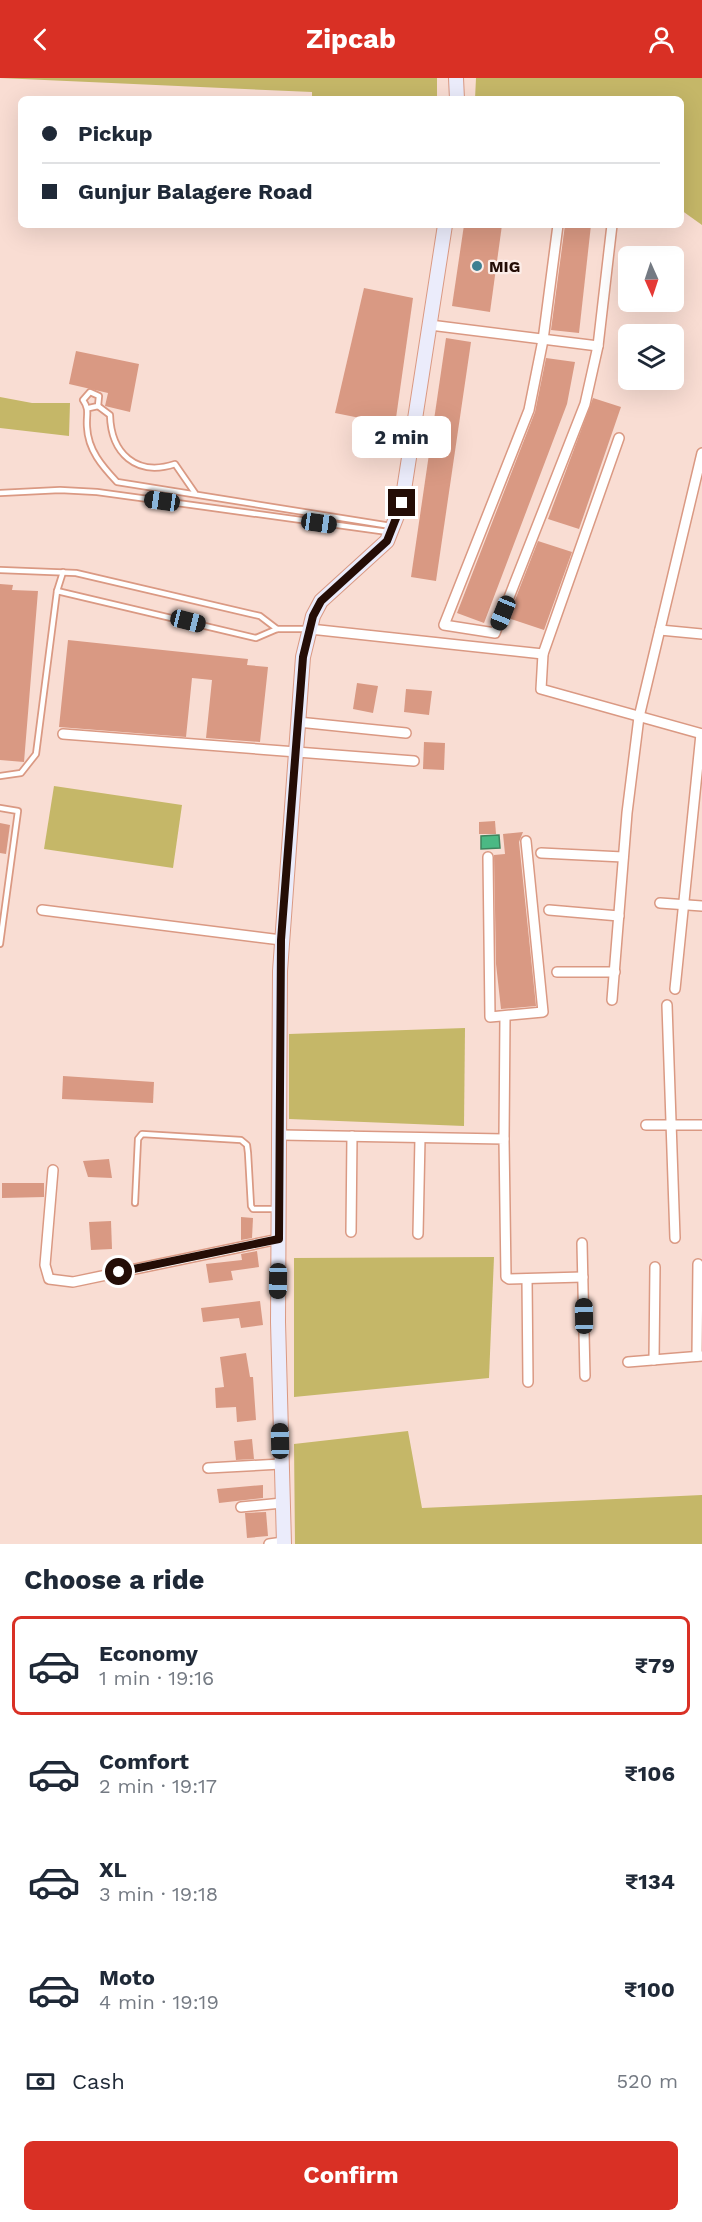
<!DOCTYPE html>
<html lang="en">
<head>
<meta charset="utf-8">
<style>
	:root { --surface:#fff; --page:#f6f6f7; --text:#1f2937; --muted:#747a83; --line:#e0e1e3; --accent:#d93025 }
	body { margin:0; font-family:"Work Sans",sans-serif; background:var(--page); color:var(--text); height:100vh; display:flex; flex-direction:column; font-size:22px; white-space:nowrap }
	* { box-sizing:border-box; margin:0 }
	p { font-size:20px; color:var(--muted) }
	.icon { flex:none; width:33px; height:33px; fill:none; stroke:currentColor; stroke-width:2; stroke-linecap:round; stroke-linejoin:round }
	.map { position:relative; height:1466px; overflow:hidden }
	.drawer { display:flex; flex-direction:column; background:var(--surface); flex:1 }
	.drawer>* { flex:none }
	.top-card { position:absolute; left:18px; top:18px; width:666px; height:132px; border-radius:9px; box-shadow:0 6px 24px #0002; display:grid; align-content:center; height:132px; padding:0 24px; background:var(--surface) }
	.needle { width:39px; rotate:177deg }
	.buttons { position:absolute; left:618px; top:168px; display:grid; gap:12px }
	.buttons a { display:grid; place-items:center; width:66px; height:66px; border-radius:9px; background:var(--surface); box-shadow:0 6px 24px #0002; font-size:30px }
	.end { position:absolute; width:27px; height:27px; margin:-14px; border:8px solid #240d06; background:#fff; box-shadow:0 0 0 3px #fff }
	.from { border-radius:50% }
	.bubble { position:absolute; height:42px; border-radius:9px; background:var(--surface); box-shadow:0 6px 24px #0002; font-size:20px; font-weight:700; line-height:42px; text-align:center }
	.car { position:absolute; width:18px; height:36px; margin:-18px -9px; border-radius:8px; box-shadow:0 0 4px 2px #0007; background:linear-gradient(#222 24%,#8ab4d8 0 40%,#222 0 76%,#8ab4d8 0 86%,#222 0) }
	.top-card b { display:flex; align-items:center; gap:21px; height:57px; font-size:22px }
	.top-card b+b { border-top:2px solid var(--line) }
	.top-card i { width:15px; height:15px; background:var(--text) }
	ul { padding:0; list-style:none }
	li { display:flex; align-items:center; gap:18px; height:99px; margin:0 12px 9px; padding:0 12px; border:3px solid transparent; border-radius:9px }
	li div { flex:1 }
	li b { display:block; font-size:22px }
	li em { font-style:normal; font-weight:700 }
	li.current { border-color:var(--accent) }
	li>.icon { width:54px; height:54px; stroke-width:1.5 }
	h2 { padding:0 24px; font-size:27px; line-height:72px }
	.pay { display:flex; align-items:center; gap:15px; height:66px; padding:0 24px; font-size:22px }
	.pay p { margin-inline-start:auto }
	.cta { display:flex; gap:12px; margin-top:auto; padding:12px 24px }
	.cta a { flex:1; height:69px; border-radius:9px; background:var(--accent); color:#fff; font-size:24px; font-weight:700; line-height:69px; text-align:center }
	header { display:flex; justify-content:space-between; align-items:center; height:78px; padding:0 24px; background:var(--accent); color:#fff; font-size:27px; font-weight:700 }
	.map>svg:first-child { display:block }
	.green { fill:#c5b768 }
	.water { fill:#4bb984; stroke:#3f855e; stroke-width:1.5 }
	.building { fill:#d99983 }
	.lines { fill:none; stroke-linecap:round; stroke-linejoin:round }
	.lane-casing { stroke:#da9983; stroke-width:8 }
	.street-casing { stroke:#da9983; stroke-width:12 }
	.secondary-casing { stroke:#da9983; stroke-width:16 }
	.lane { stroke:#fff; stroke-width:4.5 }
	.street { stroke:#fff; stroke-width:9 }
	.secondary { stroke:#ebecfb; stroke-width:14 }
	.route { stroke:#240d06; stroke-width:8 }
	.poi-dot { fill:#3e7f92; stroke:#fcede8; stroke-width:2 }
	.labels { text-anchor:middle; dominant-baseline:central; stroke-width:4.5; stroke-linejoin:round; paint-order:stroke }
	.poi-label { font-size:16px; font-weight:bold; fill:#240d06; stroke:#fcede8; text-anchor:start }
</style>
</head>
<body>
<header><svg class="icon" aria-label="back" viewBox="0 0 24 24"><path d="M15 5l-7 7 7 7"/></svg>Zipcab<svg class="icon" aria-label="person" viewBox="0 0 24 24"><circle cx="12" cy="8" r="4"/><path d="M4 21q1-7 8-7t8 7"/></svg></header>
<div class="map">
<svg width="702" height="1466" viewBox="0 0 702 1466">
	<rect width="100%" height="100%" fill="#f9ddd3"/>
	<g class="green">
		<path d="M0 0H437V21H312V14Z"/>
		<path d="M476 0H702V147L681 132V21H475Z"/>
		<path d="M0 319 32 325H70L69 358 0 350Z"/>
		<path d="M54 708 182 727 173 790 44 771Z"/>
		<path d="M465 950 464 1048 289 1041V956Z"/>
		<path d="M494 1179 489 1300 294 1319V1180Z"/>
		<path d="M408 1353 422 1430 702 1417V1466H295L294 1366Z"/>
	</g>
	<path class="water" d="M499 757 500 770 481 771V758Z"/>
	<g class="building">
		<path d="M464 147H502L490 234 452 228Z"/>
		<path d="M565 147H591L579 255 551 252Z"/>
		<path d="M364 210 413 220 395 347 335 335Z"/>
		<path d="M446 260 471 264 436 503 411 499Z"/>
		<path d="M76 273 139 286 130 334 105 328 108 315 69 306Z"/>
		<path d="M546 280 575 284 567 326 484 545 457 535 535 334Z"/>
		<path d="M593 320 621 329 579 451 548 441Z"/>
		<path d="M538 463 572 474 544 552 508 540Z"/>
		<path d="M0 506 13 507 12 512 38 513 24 684 0 682Z"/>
		<path d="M68 562 248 581 247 587 268 589 260 664 206 660 212 602 192 600 186 659 59 649Z"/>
		<path d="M357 605 378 608 373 635 353 631Z"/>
		<path d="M406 611 432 613 429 637 404 634Z"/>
		<path d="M424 664 445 665 444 692 423 691Z"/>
		<path d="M495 743 496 756H479V744Z"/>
		<path d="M0 745 10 747 6 776 0 775Z"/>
		<path d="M523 754 519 764 536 928 501 931 496 886 494 777 505 776 503 756Z"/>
		<path d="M63 998 154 1004 153 1025 62 1021Z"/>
		<path d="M109 1081 112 1100 88 1099 83 1083Z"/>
		<path d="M2 1105H44V1119L2 1120Z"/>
		<path d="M241 1139 253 1140 252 1160 241 1162Z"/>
		<path d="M111 1143 112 1171 91 1172 89 1144Z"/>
		<path d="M257 1173 259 1189 231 1193 233 1202 209 1205 206 1186 242 1182 241 1176Z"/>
		<path d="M260 1223 263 1247 241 1250 239 1240 203 1244 201 1230Z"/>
		<path d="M246 1275 250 1299H253L256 1342 237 1344 236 1329 216 1330 215 1310 224 1309 220 1279Z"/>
		<path d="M252 1361 254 1381 236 1382 234 1363Z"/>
		<path d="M263 1407V1420L219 1425 217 1411Z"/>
		<path d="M266 1434 268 1458 247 1460 245 1435Z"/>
	</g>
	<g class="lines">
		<g class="lane-casing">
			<g id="lane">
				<path d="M98 328 110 337C111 375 136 399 175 386L195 415"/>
				<path d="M89 330 98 328 99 318 90 314 83 322C90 332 86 337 87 349 88 372 102 388 117 404L391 448"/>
				<path d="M0 415 60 412 97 414 388 454"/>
				<path d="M0 492 76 495 260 538 277 551"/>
				<path d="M57 513 256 560 277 551H308"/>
				<path d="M0 698 21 695 36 676 57 513 63 494"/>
				<path d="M0 730 18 733 0 866"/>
				<path d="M135 1125 138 1061 142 1056 241 1062 247 1067 248 1075 251 1128 253 1131H277"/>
			</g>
		</g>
		<g class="street-casing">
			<g id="street">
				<path d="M558 147 543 262 529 332 444 547 495 555 585 326 598 268 612 147"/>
				<path d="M430 247 598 268"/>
				<path d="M619 360 543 576 541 611 702 656"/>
				<path d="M310 551 543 576"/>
				<path d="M660 552 702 556"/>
				<path d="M298 644 406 655"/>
				<path d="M63 656 414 683"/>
				<path d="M541 775 623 779"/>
				<path d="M488 779 490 939 543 934 526 763"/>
				<path d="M660 825 702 828"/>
				<path d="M42 832 281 862"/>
				<path d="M549 832 619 838"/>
				<path d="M557 894H615"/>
				<path d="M675 911 701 656"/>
				<path d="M612 922 627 735 639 639 702 375"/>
				<path d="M667 927 675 1160"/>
				<path d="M646 1047H702"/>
				<path d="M281 1057 504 1061 506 1199 509 1201 583 1199"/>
				<path d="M504 1061 505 939"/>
				<path d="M53 1092 45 1187 49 1201 73 1204 279 1161"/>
				<path d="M351 1154 352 1058"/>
				<path d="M418 1156 420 1060"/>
				<path d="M582 1165 585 1298"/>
				<path d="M527 1201 528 1304"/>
				<path d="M697 1278 698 1186"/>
				<path d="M654 1282 655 1189"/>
				<path d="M628 1284 702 1278"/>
				<path d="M208 1390 281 1386"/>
				<path d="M241 1429 282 1425"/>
				<path d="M269 1466 283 1464"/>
			</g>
		</g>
		<g class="secondary-casing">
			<g id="secondary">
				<path d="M456 0 457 21"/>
				<path d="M284 1466 278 1244 280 893 303 579 313 538 321 523 387 463 402 425 445 147"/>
			</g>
		</g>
		<use href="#lane" class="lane"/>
		<use href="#street" class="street"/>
		<use href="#secondary" class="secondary"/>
	</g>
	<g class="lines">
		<path class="route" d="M119 1194 279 1161 281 862 303 579 313 538 321 523 387 463 402 425"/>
	</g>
	<circle class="poi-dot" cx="477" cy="188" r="6"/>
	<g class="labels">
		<g class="poi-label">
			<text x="489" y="188">MIG</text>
		</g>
	</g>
</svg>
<div class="buttons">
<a><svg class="needle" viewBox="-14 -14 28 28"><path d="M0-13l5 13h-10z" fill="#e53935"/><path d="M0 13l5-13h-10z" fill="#747a83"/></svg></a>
<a><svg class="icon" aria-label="layers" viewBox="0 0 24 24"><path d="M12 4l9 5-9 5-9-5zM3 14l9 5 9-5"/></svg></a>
</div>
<i class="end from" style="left:119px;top:1194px"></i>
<i class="end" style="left:402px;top:425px"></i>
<div class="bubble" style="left:352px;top:338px;width:99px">2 min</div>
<i class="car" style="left:162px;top:423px;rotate:278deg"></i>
<i class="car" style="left:319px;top:445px;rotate:98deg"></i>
<i class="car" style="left:503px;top:535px;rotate:202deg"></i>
<i class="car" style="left:188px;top:543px;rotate:104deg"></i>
<i class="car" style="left:278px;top:1203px;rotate:181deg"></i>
<i class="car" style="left:584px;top:1238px;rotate:359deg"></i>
<i class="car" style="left:280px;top:1363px;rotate:359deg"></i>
<div class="top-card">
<b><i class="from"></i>Pickup</b>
<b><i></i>Gunjur Balagere Road</b>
</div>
</div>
<section class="drawer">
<h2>Choose a ride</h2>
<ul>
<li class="current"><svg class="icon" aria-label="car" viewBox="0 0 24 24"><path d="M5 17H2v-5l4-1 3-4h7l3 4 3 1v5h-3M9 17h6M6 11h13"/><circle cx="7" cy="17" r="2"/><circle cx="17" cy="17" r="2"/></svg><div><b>Economy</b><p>1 min · 19:16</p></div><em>₹79</em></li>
<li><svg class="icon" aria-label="car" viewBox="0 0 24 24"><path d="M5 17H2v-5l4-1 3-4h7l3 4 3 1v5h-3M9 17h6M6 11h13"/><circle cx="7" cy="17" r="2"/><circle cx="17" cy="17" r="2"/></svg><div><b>Comfort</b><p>2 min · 19:17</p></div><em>₹106</em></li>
<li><svg class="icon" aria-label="car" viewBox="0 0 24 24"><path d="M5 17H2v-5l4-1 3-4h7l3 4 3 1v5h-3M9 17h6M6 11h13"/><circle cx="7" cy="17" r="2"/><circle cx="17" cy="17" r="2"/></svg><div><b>XL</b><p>3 min · 19:18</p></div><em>₹134</em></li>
<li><svg class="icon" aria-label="car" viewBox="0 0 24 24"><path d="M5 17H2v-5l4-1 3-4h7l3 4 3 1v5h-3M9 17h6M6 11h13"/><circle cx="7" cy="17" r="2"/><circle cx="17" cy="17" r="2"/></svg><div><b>Moto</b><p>4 min · 19:19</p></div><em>₹100</em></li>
</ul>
<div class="pay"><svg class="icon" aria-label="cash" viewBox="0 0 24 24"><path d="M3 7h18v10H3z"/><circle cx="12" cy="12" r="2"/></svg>Cash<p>520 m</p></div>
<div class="cta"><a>Confirm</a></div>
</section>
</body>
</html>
